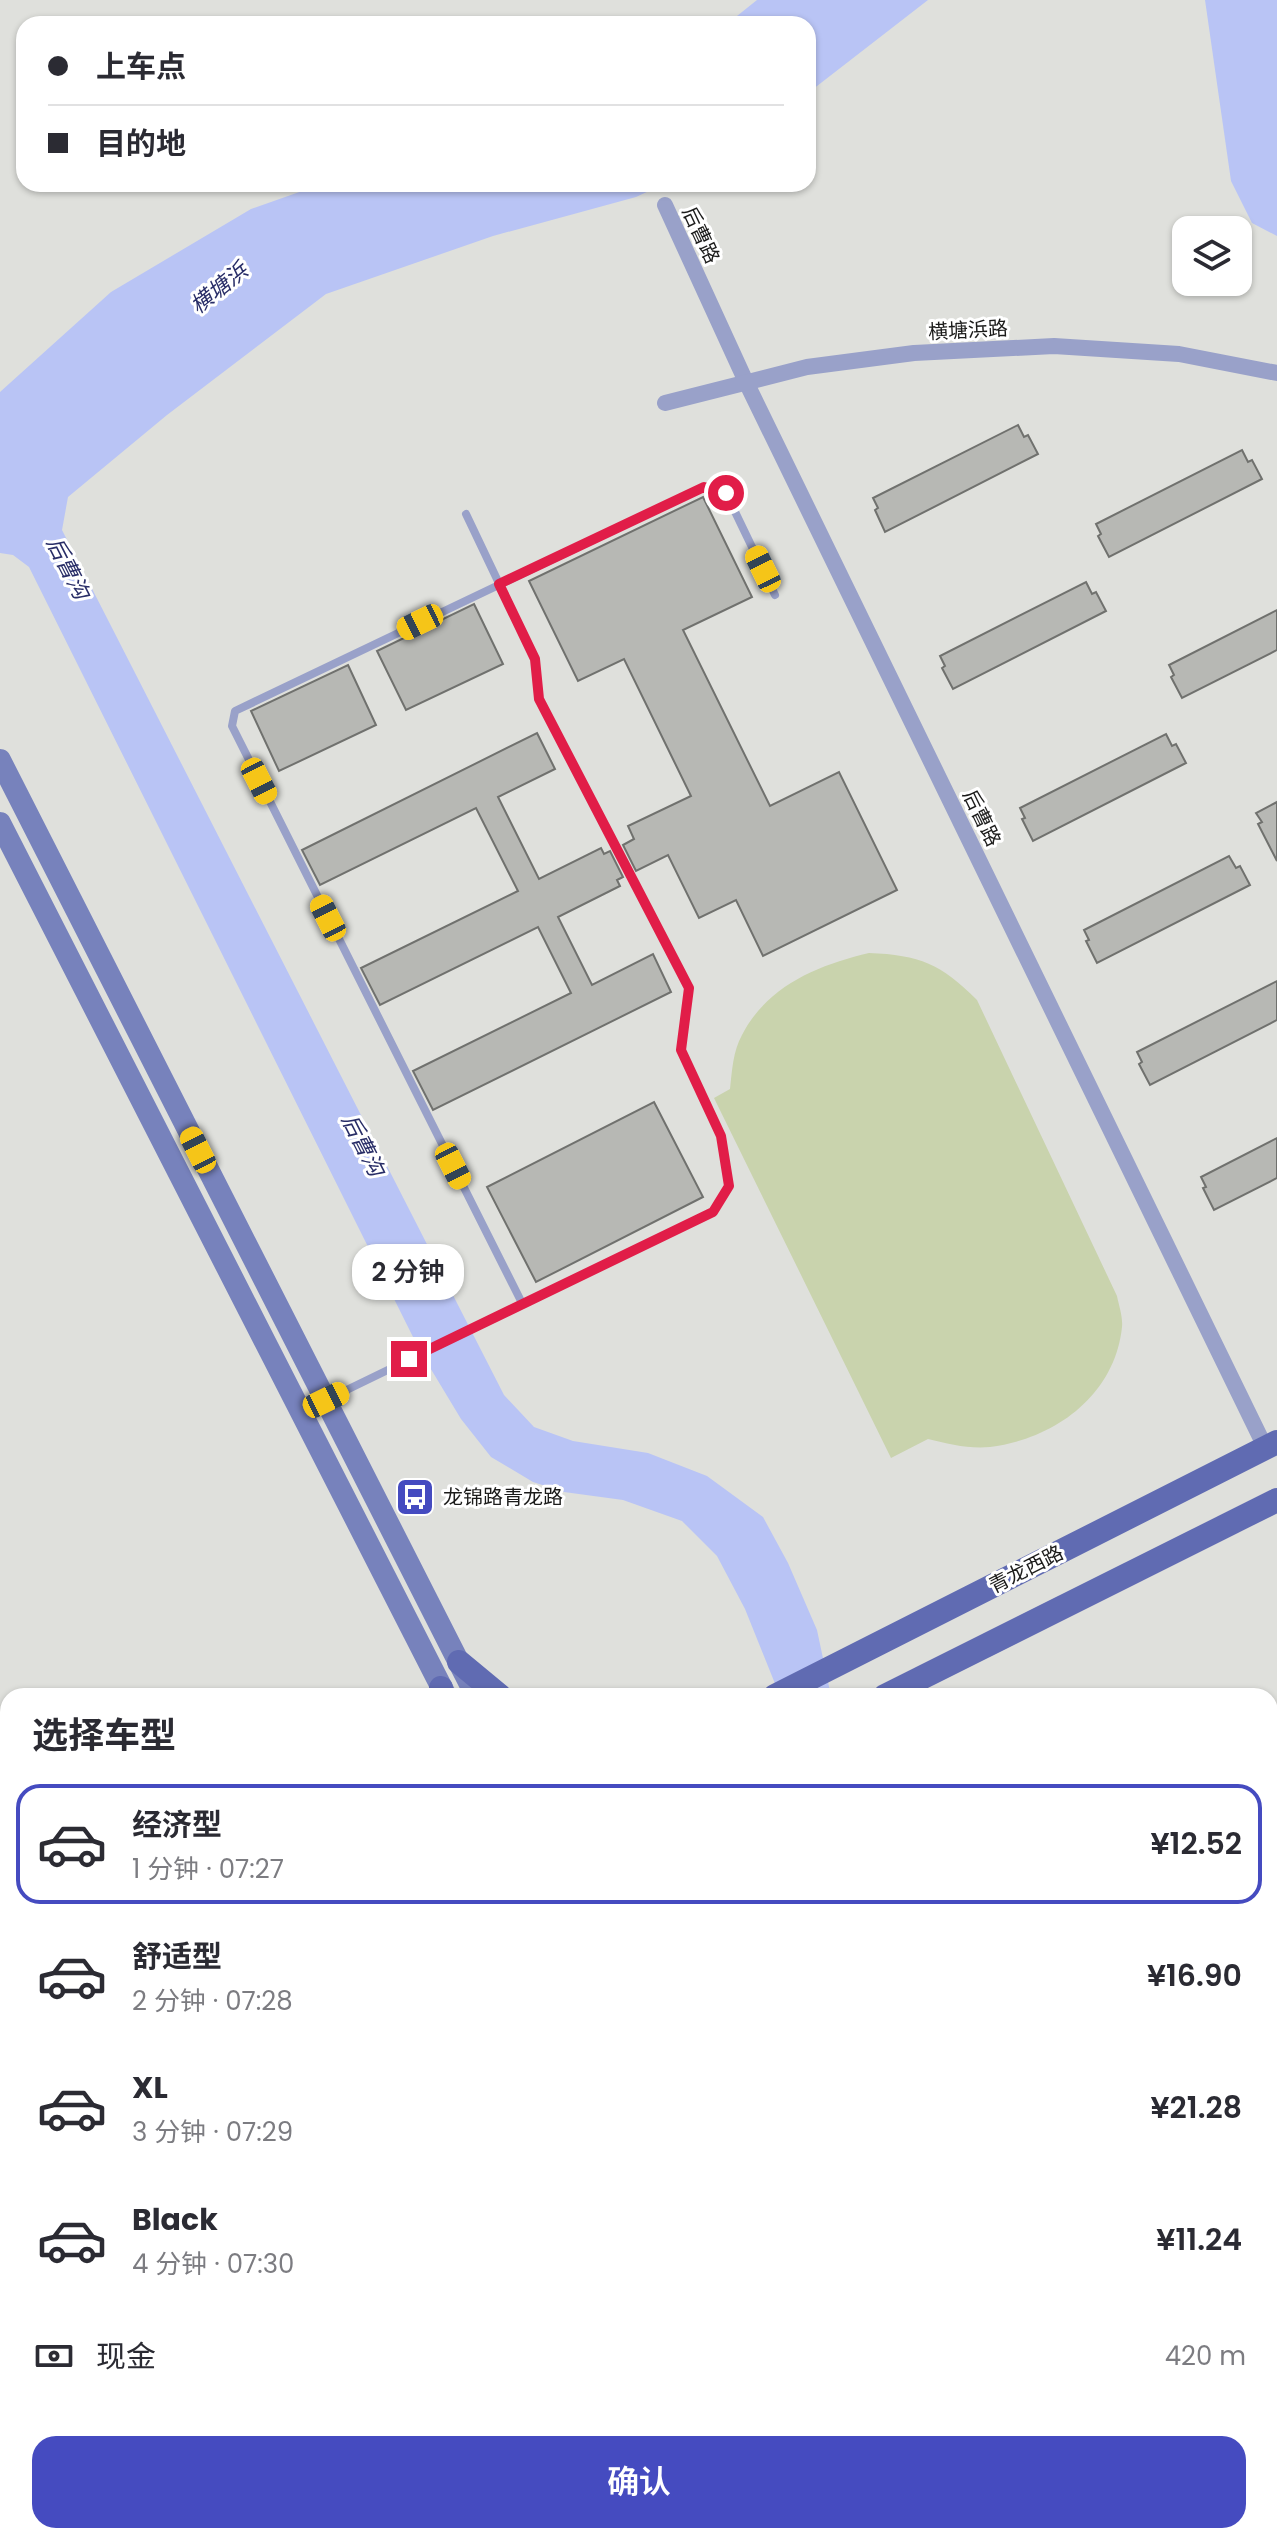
<!DOCTYPE html>
<html lang="zh">
<head>
<meta charset="utf-8">
<style>
	:root { --surface:#fff; --page:#f7f7f7; --text:#2b2b33; --muted:#7c7c81; --line:#e1e1e2; --accent:#454bc0 }
	body { margin:0; font-family:Poppins,"Noto Sans SC",sans-serif; background:var(--page); color:var(--text); height:100vh; display:flex; flex-direction:column; font-size:30px; white-space:nowrap }
	* { box-sizing:border-box; margin:0 }
	p { font-size:26px; color:var(--muted) }
	.icon { flex:none; width:44px; height:44px; fill:none; stroke:currentColor; stroke-width:2; stroke-linecap:round; stroke-linejoin:round }
	.map { position:relative; flex:1; overflow:hidden }
	.side { position:absolute; left:0px; top:1688px; width:1278px; height:856px; display:flex; flex-direction:column; background:var(--surface); border-radius:24px 24px 0 0; box-shadow:0 2px 6px #0004 }
	.side>* { flex:none }
	.guide { position:absolute; left:16px; top:16px; width:800px; height:176px; border-radius:24px; box-shadow:0 2px 6px #0004; display:grid; align-content:center; height:176px; padding:0 32px; background:var(--surface) }
	.tools { position:absolute; left:1172px; top:216px; display:grid; gap:16px }
	.tools a { display:grid; place-items:center; width:80px; height:80px; border-radius:16px; background:var(--surface); box-shadow:0 2px 6px #0004; font-size:40px }
	.end { position:absolute; width:36px; height:36px; margin:-18px; border:10px solid #e11d48; background:#fff; box-shadow:0 0 0 4px #fff }
	.from { border-radius:50% }
	.bubble { position:absolute; height:56px; border-radius:24px; background:var(--surface); box-shadow:0 2px 6px #0004; font-size:26px; font-weight:600; line-height:56px; text-align:center }
	.car { position:absolute; width:24px; height:48px; margin:-24px -12px; border-radius:10px; box-shadow:0 0 6px 2px #0007; background:linear-gradient(#f5c518 24%,#345 0 40%,#f5c518 0 76%,#345 0 86%,#f5c518 0) }
	.guide b { display:flex; align-items:center; gap:28px; height:76px; font-size:30px }
	.guide b+b { border-top:2px solid var(--line) }
	.guide i { width:20px; height:20px; background:var(--text) }
	ul { padding:0; list-style:none }
	li { display:flex; align-items:center; gap:24px; height:120px; margin:0 16px 12px; padding:0 16px; border:4px solid transparent; border-radius:24px }
	li div { flex:1 }
	li b { display:block; font-size:30px }
	li em { font-style:normal; font-weight:600 }
	li.selected { border-color:var(--accent) }
	li>.icon { width:72px; height:72px; stroke-width:1.5 }
	h2 { padding:0 32px; font-size:36px; line-height:96px }
	.pay { display:flex; align-items:center; gap:20px; height:88px; padding:0 32px; font-size:30px }
	.pay p { margin-inline-start:auto }
	.action { display:flex; gap:16px; margin-top:auto; padding:16px 32px }
	.action a { flex:1; height:92px; border-radius:24px; background:var(--accent); color:#fff; font-size:32px; font-weight:600; line-height:92px; text-align:center }
	.map>svg:first-child { display:block }
	.green { fill:#c9d3ad }
	.water { fill:#b9c4f5 }
	.lines { fill:none; stroke-linecap:round; stroke-linejoin:round }
	.stream { stroke:#b9c4f5; stroke-width:6 }
	.building { fill:#b7b8b4; stroke:#70716e; stroke-width:2 }
	.service { stroke:#99a1c9; stroke-width:8 }
	.minor { stroke:#99a1c9; stroke-width:16 }
	.secondary { stroke:#7782bc; stroke-width:22 }
	.primary { stroke:#606bb2; stroke-width:24 }
	.route { stroke:#e11d48; stroke-width:10 }
	.labels { text-anchor:middle; dominant-baseline:central; stroke-width:6; stroke-linejoin:round; paint-order:stroke }
	.street-label { font-size:20px; fill:#1b1b1a; stroke:#fff }
	.poi-label { font-size:20px; fill:#1b1b1a; stroke:#fff; text-anchor:start }
	.water-label { font-size:22px; font-style:italic; fill:#282d67; stroke:#fff }
</style>
</head>
<body>
<div class="map">
<svg width="1277" height="2544" viewBox="0 0 1277 2544">
	<rect width="100%" height="100%" fill="#dfe0dc"/>
	<path class="green" d="M869 953C920 955 941 964 977 1000L1117 1296C1119 1306 1123 1317 1122 1327 1115 1395 1055 1439 990 1447 969 1449 948 1444 928 1439L891 1458 714 1098 730 1089C732 1071 733 1051 742 1035 767 986 818 965 869 953Z"/>
	<g class="water">
		<path d="M757 0H928L808 93V24H727Z"/>
		<path d="M1205 0H1277V236L1252 223 1231 181Z"/>
		<path d="M322 184H664L636 197 493 236 326 294 167 415 68 497 62 530 504 1395 534 1427 573 1441 648 1453 707 1476 763 1517 788 1563 817 1630 831 1696H780L745 1609 717 1556 682 1521 623 1500 564 1492 533 1482 491 1457 461 1419 420 1351 29 567 13 555 0 553V392L111 292 251 209Z"/>
	</g>
	<g class="lines">
		<path class="stream" d="M1270 2532 1277 2534"/>
	</g>
	<g class="building">
		<path d="M1018 425 1024 437 1028 435 1038 454 885 532 875 510 878 508 873 498Z"/>
		<path d="M1242 450 1248 462 1252 460 1262 479 1109 557 1098 536 1101 534 1096 524Z"/>
		<path d="M703 497 752 597 683 630 770 806 839 772 897 890 763 956 736 900 699 918 668 855 636 871 623 845 634 839 628 826 691 796 624 659 578 681 529 581Z"/>
		<path d="M1086 582 1092 594 1096 592 1106 611 953 689 942 668 945 666 940 656Z"/>
		<path d="M474 604 503 664 406 710 377 651Z"/>
		<path d="M1277 610V650L1182 698 1171 677 1174 675 1169 665Z"/>
		<path d="M348 665 376 725 279 771 251 711Z"/>
		<path d="M537 733 555 769 498 797 539 879 601 848 604 854 610 851 623 877 617 880 620 886 558 917 592 985 653 954 671 992 433 1110 413 1071 571 993 538 927 380 1005 361 968 518 891 476 808 320 885 302 850Z"/>
		<path d="M1166 734 1172 746 1176 744 1186 763 1033 841 1022 819 1025 818 1020 808Z"/>
		<path d="M1277 802V861L1258 824 1262 822 1256 813Z"/>
		<path d="M1229 856 1236 868 1240 866 1250 885 1097 963 1086 941 1089 940 1084 930Z"/>
		<path d="M1277 981V1020L1150 1085 1139 1064 1142 1062 1137 1052Z"/>
		<path d="M654 1102 703 1197 536 1282 487 1187Z"/>
		<path d="M1277 1138V1178L1214 1210 1203 1188 1206 1187 1201 1177Z"/>
	</g>
	<g class="lines">
		<g class="service">
			<path d="M522 1303 232 726 235 711 704 487 726 493 775 595"/>
			<path d="M326 1400 713 1212 729 1186 721 1136 681 1050 689 988 539 699 535 659 466 514"/>
		</g>
		<g class="minor">
			<path d="M665 205 747 384 1265 1447"/>
			<path d="M665 403 807 367 914 353 1054 346 1179 354 1277 373"/>
		</g>
		<g class="secondary">
			<path d="M0 760 476 1696"/>
			<path d="M0 823 446 1696"/>
			<path d="M1057 2536 1068 2544"/>
			<path d="M1095 2536 1106 2544"/>
		</g>
		<g class="primary">
			<path d="M459 1662 500 1696"/>
			<path d="M441 1688 442 1696"/>
			<path d="M775 1696 1277 1442"/>
			<path d="M885 1696 1277 1500"/>
			<path d="M0 2110 8 2105"/>
			<path d="M0 2168 8 2164"/>
		</g>
	</g>
	<g class="lines">
		<path class="route" d="M409 1359 713 1212 729 1186 721 1136 681 1050 689 988 539 699 535 659 499 584 704 487 726 493"/>
	</g>
	<defs>
		<g id="bus-square" transform="scale(2)"><rect x="-9" y="-9" width="18" height="18" rx="4" fill="#454bc0" stroke="#fff"/><path d="M-5-6H5V4H4V6H2V4H-2V6H-4V4H-5ZM-3.5-4V0h7V-4ZM-3.5 1.2v1.5H-2V1.2ZM2 1.2v1.5H3.5V1.2Z" fill="#fff"/></g>
	</defs>
	<g fill-rule="evenodd">
		<use href="#bus-square" x="415" y="1497"/>
	</g>
	<g class="labels">
		<g class="street-label">
			<text transform="translate(701 235) rotate(65)">后曹路</text>
			<text transform="translate(968 330) rotate(-3)">横塘浜路</text>
			<text transform="translate(982 818) rotate(64)">后曹路</text>
			<text transform="translate(1026 1569) rotate(-27)">青龙西路</text>
		</g>
		<g class="poi-label">
			<text x="443" y="1497">龙锦路青龙路</text>
		</g>
		<g class="water-label">
			<text transform="translate(219 288) rotate(-39)">横塘浜</text>
			<text transform="translate(68 568) rotate(63)">后曹沟</text>
			<text transform="translate(363 1145) rotate(63)">后曹沟</text>
		</g>
	</g>
</svg>
<div class="tools">
<a><svg class="icon" aria-label="layers" viewBox="0 0 24 24"><path d="M12 4l9 5-9 5-9-5zM3 14l9 5 9-5"/></svg></a>
</div>
<i class="end from" style="left:726px;top:493px"></i>
<i class="end" style="left:409px;top:1359px"></i>
<div class="bubble" style="left:352px;top:1244px;width:112px">2 分钟</div>
<i class="car" style="left:763px;top:569px;rotate:334deg"></i>
<i class="car" style="left:420px;top:622px;rotate:244deg"></i>
<i class="car" style="left:259px;top:781px;rotate:153deg"></i>
<i class="car" style="left:328px;top:918px;rotate:333deg"></i>
<i class="car" style="left:198px;top:1150px;rotate:333deg"></i>
<i class="car" style="left:453px;top:1166px;rotate:153deg"></i>
<i class="car" style="left:326px;top:1400px;rotate:64deg"></i>
<div class="guide">
<b><i class="from"></i>上车点</b>
<b><i></i>目的地</b>
</div>
<section class="side">
<h2>选择车型</h2>
<ul>
<li class="selected"><svg class="icon" aria-label="car" viewBox="0 0 24 24"><path d="M5 17H2v-5l4-1 3-4h7l3 4 3 1v5h-3M9 17h6M6 11h13"/><circle cx="7" cy="17" r="2"/><circle cx="17" cy="17" r="2"/></svg><div><b>经济型</b><p>1 分钟 · 07:27</p></div><em>¥12.52</em></li>
<li><svg class="icon" aria-label="car" viewBox="0 0 24 24"><path d="M5 17H2v-5l4-1 3-4h7l3 4 3 1v5h-3M9 17h6M6 11h13"/><circle cx="7" cy="17" r="2"/><circle cx="17" cy="17" r="2"/></svg><div><b>舒适型</b><p>2 分钟 · 07:28</p></div><em>¥16.90</em></li>
<li><svg class="icon" aria-label="car" viewBox="0 0 24 24"><path d="M5 17H2v-5l4-1 3-4h7l3 4 3 1v5h-3M9 17h6M6 11h13"/><circle cx="7" cy="17" r="2"/><circle cx="17" cy="17" r="2"/></svg><div><b>XL</b><p>3 分钟 · 07:29</p></div><em>¥21.28</em></li>
<li><svg class="icon" aria-label="car" viewBox="0 0 24 24"><path d="M5 17H2v-5l4-1 3-4h7l3 4 3 1v5h-3M9 17h6M6 11h13"/><circle cx="7" cy="17" r="2"/><circle cx="17" cy="17" r="2"/></svg><div><b>Black</b><p>4 分钟 · 07:30</p></div><em>¥11.24</em></li>
</ul>
<div class="pay"><svg class="icon" aria-label="cash" viewBox="0 0 24 24"><path d="M3 7h18v10H3z"/><circle cx="12" cy="12" r="2"/></svg>现金<p>420 m</p></div>
<div class="action"><a>确认</a></div>
</section>
</div>
</body>
</html>
